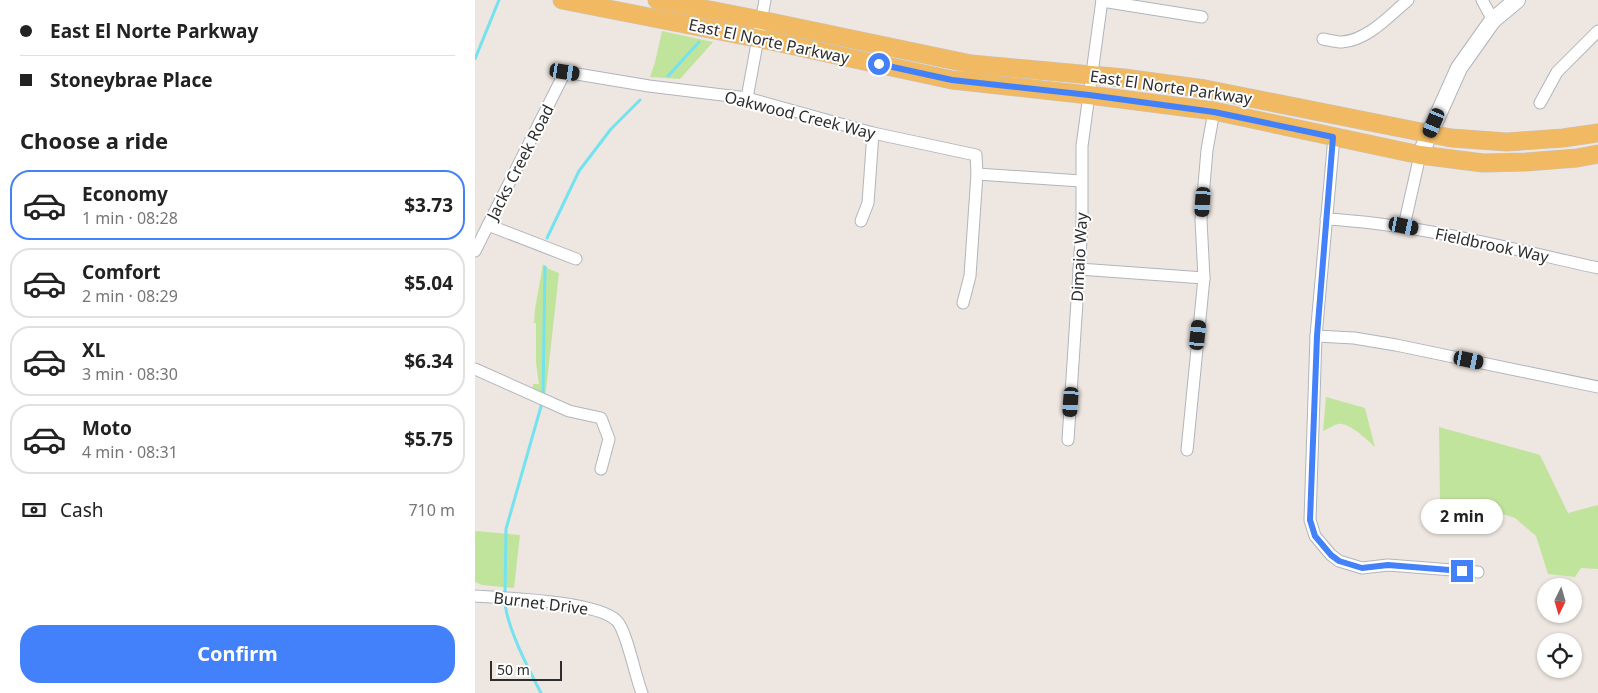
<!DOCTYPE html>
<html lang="en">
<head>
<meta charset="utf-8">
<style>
	:root { --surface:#fff; --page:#f2f2f2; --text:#222; --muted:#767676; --line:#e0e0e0; --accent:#4281fa }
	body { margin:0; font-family:"Noto Sans",sans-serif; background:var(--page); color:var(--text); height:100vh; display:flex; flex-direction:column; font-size:19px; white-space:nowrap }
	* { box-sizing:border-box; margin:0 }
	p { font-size:16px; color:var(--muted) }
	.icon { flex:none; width:28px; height:28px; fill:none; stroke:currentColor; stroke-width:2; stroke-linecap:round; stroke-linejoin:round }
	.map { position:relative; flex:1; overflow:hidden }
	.sheet { display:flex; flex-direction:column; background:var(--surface); width:475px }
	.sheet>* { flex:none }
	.banner { display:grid; align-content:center; height:110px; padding:0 20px; background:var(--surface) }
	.needle { width:32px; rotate:185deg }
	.tools { position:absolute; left:1062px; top:578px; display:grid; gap:10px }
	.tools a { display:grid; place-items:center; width:45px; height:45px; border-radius:50%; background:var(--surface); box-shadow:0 1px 4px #0004; font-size:25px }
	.scale { position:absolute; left:15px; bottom:12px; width:72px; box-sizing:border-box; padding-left:5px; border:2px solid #2d2d2d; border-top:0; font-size:14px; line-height:18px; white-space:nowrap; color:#2d2d2d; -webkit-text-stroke:4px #fff; paint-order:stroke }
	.end { position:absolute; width:22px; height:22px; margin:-11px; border:6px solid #4281fa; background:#fff; box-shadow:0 0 0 2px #fff }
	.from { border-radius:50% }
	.bubble { position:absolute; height:35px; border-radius:18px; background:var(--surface); box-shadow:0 1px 4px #0004; font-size:16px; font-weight:700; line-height:35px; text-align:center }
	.car { position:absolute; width:15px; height:30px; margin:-15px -8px; border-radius:6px; box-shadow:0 0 4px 1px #0007; background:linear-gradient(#222 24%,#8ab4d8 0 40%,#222 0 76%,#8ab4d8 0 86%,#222 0) }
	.banner b { display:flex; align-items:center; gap:18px; height:48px; font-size:19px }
	.banner b+b { border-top:1px solid var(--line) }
	.banner i { width:12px; height:12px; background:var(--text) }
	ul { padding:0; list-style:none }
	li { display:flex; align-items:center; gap:15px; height:70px; margin:0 10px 8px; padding:0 10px; border:2px solid var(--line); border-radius:20px }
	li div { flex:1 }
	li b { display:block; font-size:19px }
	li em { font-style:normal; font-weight:700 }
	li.on { border-color:var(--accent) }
	li>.icon { width:45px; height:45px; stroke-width:1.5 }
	h2 { padding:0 20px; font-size:22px; line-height:60px }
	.pay { display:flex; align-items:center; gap:12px; height:55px; padding:0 20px; font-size:19px }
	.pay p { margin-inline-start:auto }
	.primary-button { display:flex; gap:10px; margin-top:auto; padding:10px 20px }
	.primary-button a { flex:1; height:58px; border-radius:20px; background:var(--accent); color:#fff; font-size:20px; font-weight:700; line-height:58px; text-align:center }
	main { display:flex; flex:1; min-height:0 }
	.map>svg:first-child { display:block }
	.green { fill:#c1e49d }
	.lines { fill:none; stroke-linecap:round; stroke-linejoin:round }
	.stream { stroke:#74e2ef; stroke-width:3 }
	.minor-casing { stroke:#b0b5bd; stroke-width:13 }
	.secondary-casing { stroke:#b0b5bd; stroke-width:18 }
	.primary-casing { stroke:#c4c4c4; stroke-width:19 }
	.minor { stroke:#fff; stroke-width:11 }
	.secondary { stroke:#fff; stroke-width:16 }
	.primary { stroke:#f1b962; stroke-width:18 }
	.route { stroke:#4281fa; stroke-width:6 }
	.labels { text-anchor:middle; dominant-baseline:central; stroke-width:4; stroke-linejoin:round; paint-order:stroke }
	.street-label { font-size:16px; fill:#2d2d2d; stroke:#fff }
</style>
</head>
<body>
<main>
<section class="sheet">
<div class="banner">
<b><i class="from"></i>East El Norte Parkway</b>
<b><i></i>Stoneybrae Place</b>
</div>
<h2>Choose a ride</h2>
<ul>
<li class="on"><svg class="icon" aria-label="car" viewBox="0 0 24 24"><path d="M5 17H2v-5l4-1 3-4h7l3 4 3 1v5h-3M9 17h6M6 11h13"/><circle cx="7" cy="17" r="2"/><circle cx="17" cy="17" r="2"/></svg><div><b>Economy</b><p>1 min · 08:28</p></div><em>$3.73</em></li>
<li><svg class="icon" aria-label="car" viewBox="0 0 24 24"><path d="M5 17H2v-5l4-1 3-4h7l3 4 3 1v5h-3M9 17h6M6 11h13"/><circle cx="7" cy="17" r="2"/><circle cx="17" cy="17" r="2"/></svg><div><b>Comfort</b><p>2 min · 08:29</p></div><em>$5.04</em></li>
<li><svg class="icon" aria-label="car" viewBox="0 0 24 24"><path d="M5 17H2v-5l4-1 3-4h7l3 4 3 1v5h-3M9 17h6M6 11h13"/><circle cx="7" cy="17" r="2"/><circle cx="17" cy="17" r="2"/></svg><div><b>XL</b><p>3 min · 08:30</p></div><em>$6.34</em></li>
<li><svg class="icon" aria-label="car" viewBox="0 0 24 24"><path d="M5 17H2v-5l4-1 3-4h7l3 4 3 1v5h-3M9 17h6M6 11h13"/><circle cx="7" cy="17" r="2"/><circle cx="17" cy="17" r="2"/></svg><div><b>Moto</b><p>4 min · 08:31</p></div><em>$5.75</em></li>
</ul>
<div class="pay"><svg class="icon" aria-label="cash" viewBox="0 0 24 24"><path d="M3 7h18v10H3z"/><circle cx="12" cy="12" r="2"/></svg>Cash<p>710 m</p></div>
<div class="primary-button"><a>Confirm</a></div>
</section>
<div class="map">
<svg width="1123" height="693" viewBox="0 0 1123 693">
	<rect width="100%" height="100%" fill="#eee6e0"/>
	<g class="green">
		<path d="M187 31 238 42 205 79 175 77 180 62Z"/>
		<path d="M68 264 74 269 84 273 70 399 57 392 58 384H64L61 363V323H59L60 309Z"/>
		<path d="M851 397 890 408 900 447C892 440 874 422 863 424 858 425 853 429 848 431Z"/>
		<path d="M964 427 1065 455 1093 513 1123 505V569L1106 568 1100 577 1073 574 1061 536 1040 518 1000 505 965 500Z"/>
		<path d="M0 531 45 535 39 588 7 585 0 582Z"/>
	</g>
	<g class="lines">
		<g class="stream">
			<path d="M0 59 24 0"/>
			<path d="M193 76 224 42"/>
			<path d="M72 238 104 171 136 129 165 100"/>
			<path d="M68 397 70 267"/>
			<path d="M30 595 31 529 67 403"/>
			<path d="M30 601C31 626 54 670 66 693"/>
		</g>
		<g class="minor-casing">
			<g id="minor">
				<path d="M1007 0 1018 20"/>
				<path d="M627 1 727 17"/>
				<path d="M848 39C854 40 861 42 867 42 893 40 914 16 933 0"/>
				<path d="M272 98 290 0"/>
				<path d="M1065 103 1082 72 1123 31"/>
				<path d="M859 137 841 336 835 520 840 536 856 555 864 561 887 568 913 565 1003 572"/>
				<path d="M502 174 606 181"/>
				<path d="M851 219C943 224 1033 248 1123 268"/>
				<path d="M386 221 393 203 398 133"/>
				<path d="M13 225 101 259"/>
				<path d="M929 226 945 155"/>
				<path d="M0 251 90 72 174 86 272 98 398 133 501 155 502 174 495 276 488 303"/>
				<path d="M604 269 729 278"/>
				<path d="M841 336 879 338 921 345 1123 387"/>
				<path d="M0 369 94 411 126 418 134 439 126 469"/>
				<path d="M593 440 607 224V146L627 0"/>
				<path d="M712 450 729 278 726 220 732 150 739 111"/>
				<path d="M0 596C30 598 123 601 142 621 152 632 160 676 167 693"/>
			</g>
		</g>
		<g class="secondary-casing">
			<path id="secondary" d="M945 155 984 68 1018 20 1042 0"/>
		</g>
		<g class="primary-casing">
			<g id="primary">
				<path d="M87 0 296 41 477 80 614 95 739 111 945 155 1008 163 1051 162 1102 158 1123 154"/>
				<path d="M182 0 286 20 496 64 649 78 730 89 976 138 1032 142 1088 138 1123 133"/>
			</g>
		</g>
		<use href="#minor" class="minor"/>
		<use href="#secondary" class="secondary"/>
		<use href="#primary" class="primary"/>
	</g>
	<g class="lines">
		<path class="route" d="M404 64 477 80 614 95 739 112 858 137 842 336 835 520 840 536 856 555 864 561 887 568 913 565 987 571"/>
	</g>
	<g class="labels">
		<g class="street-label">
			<text transform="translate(294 41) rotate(12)">East El Norte Parkway</text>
			<text transform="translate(696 87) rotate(8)">East El Norte Parkway</text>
			<text transform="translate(325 115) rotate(14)">Oakwood Creek Way</text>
			<text transform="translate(45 162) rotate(-63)">Jacks Creek Road</text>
			<text transform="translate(1017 245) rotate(12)">Fieldbrook Way</text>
			<text transform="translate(604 257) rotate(-87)">Dimaio Way</text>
			<text transform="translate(66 603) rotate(7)">Burnet Drive</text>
		</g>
	</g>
</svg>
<div class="tools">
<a><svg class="needle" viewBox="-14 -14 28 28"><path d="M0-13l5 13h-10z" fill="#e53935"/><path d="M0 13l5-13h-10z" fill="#767676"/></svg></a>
<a><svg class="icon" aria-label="locate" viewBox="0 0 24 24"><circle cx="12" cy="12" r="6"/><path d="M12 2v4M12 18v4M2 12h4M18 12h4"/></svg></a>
</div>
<div class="scale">50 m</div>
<i class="end from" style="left:404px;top:64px"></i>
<i class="end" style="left:987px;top:571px"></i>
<div class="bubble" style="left:946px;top:499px;width:82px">2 min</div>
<i class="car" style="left:90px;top:72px;rotate:99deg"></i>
<i class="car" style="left:959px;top:123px;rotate:203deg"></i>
<i class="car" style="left:728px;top:202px;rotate:184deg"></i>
<i class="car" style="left:929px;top:226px;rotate:102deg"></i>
<i class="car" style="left:723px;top:335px;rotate:6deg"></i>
<i class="car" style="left:994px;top:360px;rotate:102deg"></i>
<i class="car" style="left:596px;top:402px;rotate:184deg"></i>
</div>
</main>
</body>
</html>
